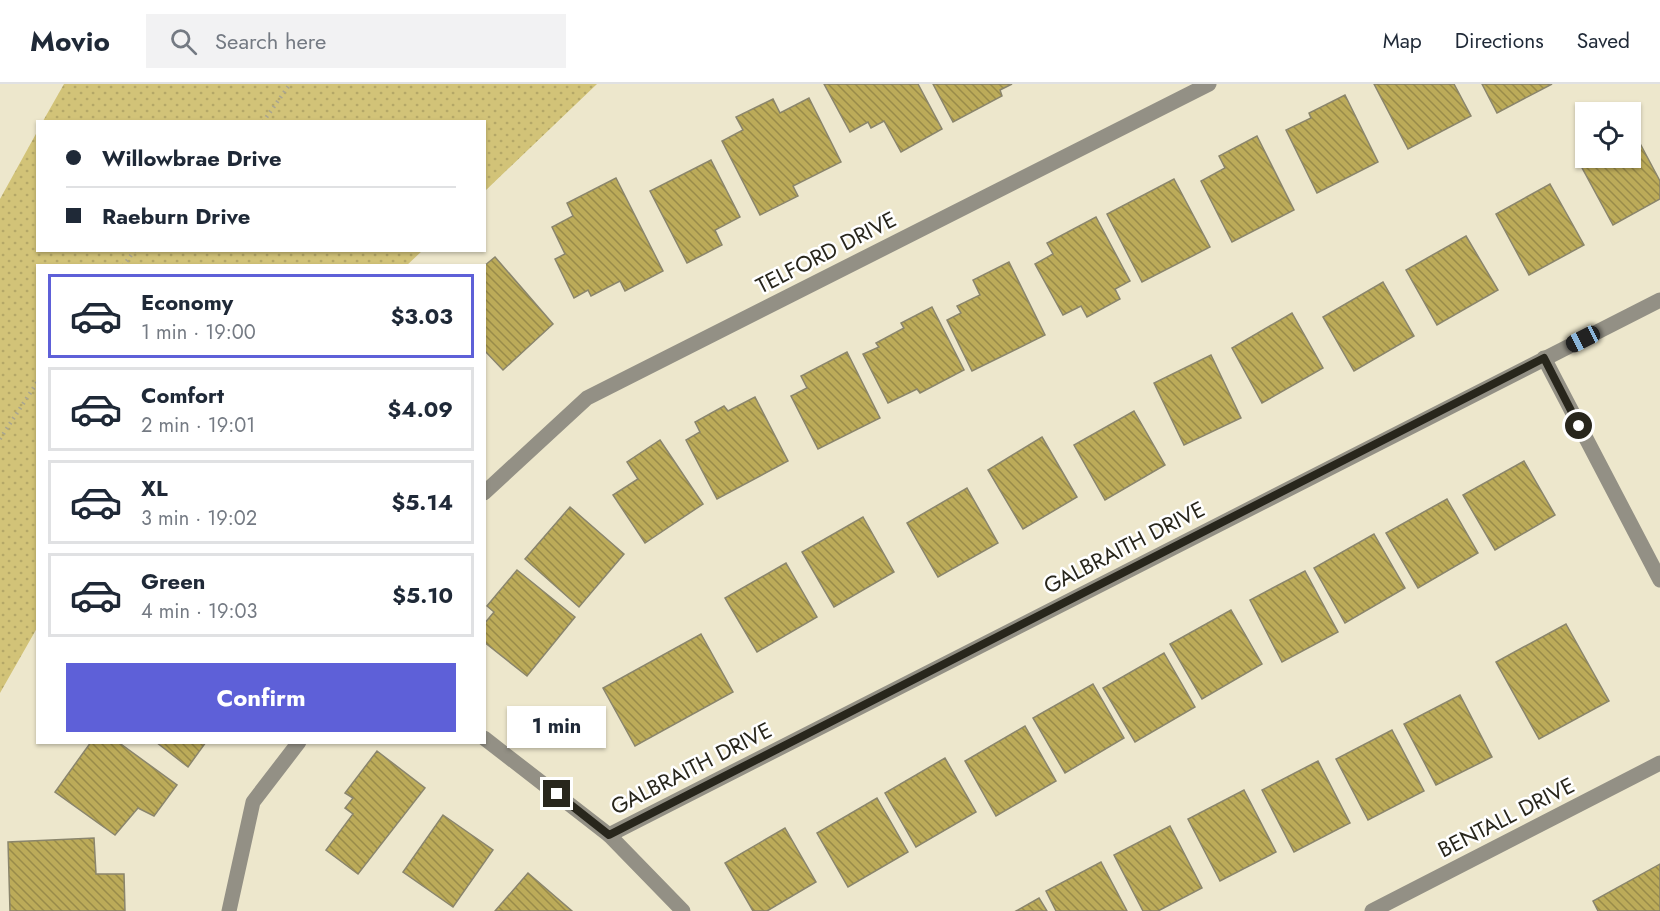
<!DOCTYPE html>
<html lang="en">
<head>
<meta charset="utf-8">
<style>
	:root { --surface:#fff; --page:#f2f2f3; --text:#1f2937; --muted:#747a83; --line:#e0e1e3; --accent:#5e60d8 }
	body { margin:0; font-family:Jost,sans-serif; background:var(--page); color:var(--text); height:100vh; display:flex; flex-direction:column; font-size:22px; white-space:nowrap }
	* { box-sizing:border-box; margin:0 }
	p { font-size:20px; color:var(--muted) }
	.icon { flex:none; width:33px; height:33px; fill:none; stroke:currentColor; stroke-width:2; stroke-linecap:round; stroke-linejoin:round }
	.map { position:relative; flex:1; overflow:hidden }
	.sheet { position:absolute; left:36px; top:180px; width:450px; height:480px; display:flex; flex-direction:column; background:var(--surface); border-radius:0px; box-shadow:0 2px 4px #0004 }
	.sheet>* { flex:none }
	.hud { position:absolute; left:36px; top:36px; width:450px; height:132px; border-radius:0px; box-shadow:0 2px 4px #0004; display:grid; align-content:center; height:132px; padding:0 30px; background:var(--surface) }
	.tools { position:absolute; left:1575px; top:18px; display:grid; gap:12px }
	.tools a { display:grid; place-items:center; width:66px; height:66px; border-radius:0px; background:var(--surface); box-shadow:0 2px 4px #0004; font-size:30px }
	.end { position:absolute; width:27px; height:27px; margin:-14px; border:8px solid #28261c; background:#fff; box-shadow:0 0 0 3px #fff }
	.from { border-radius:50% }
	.bubble { position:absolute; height:42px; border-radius:0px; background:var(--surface); box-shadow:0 2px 4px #0004; font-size:20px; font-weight:700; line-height:42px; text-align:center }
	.car { position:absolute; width:18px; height:36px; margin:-18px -9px; border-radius:8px; box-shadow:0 0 4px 2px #0007; background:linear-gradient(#222 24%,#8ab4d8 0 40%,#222 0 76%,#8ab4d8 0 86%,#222 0) }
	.hud b { display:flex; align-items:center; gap:21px; height:57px; font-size:22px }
	.hud b+b { border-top:2px solid var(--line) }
	.hud i { width:15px; height:15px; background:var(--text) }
	ul { padding:10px 0 0; list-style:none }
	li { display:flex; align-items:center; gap:18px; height:84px; margin:0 12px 9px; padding:0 18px; border:3px solid var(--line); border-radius:0px }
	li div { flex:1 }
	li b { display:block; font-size:22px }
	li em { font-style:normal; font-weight:700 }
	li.active { border-color:var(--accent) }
	li>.icon { width:54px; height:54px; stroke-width:1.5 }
	.primary-button { display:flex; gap:12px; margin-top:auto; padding:12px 30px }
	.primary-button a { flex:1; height:69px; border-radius:0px; background:var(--accent); color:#fff; font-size:24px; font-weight:700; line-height:69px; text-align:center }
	header { display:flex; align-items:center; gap:36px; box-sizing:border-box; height:84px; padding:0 30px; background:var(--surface); border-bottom:2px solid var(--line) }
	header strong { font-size:28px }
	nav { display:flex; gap:33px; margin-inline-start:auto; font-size:21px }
	.search { width:420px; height:54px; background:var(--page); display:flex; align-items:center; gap:15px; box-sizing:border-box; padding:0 21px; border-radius:0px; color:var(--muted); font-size:22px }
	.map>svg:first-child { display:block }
	.park { fill:url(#park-dots) }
	.building { fill:url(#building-back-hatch); stroke:#8a856c; stroke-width:1.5 }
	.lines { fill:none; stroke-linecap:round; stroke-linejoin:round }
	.path { stroke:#a9a590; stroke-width:4; stroke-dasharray:1.5 4.5; stroke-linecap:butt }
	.street { stroke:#939085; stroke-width:15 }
	.route { stroke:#28261c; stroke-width:8 }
	.labels { text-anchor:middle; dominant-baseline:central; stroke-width:5; stroke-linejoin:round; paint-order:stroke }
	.street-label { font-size:22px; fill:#28261c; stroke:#fff }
</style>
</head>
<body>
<header>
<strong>Movio</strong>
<div class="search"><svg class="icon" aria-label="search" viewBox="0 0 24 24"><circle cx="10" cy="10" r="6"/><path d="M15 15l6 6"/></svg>Search here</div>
<nav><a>Map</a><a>Directions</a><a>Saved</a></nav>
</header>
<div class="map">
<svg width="1660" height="827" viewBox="0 0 1660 827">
	<defs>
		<pattern id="park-dots" width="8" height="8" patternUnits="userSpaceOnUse" patternTransform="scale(1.5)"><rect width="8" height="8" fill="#d2c378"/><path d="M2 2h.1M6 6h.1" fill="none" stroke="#b4a767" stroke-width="1.8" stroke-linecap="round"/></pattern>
		<pattern id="building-back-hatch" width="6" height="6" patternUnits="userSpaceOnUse" patternTransform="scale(1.5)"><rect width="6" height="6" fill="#bcab59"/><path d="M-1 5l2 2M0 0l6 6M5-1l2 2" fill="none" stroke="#998b49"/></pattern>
	</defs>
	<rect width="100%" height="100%" fill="#ede7cc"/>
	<g class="park">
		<path d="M64 0H597L485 107 484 38 43 37Z"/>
		<path d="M37 48 38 166 422 167 406 182H38L37 544 0 609V115Z"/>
	</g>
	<g class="building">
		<path d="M824 0H918L942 45 901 68 884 37 871 44 868 38 850 48Z"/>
		<path d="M933 0H1012L1000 6 1002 12 953 38Z"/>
		<path d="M1374 0H1454L1471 32 1408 65Z"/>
		<path d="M1482 0H1552L1497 29Z"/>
		<path d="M1345 11 1378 78 1317 109 1286 46 1311 34 1309 29Z"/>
		<path d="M809 14 841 78 793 102 798 112 760 131 722 57 743 46 736 33 773 15 780 29Z"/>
		<path d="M1635 50 1660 97V115L1613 141 1580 80 1592 74H1630V52Z"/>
		<path d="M1257 52 1294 126 1232 158 1201 97 1225 84 1219 72Z"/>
		<path d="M711 76 740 133 715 146 722 161 687 179 650 107Z"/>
		<path d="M616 94 663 187 625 207 620 197 591 212 588 206 574 214 555 175 565 170 552 143 573 132 567 119Z"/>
		<path d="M1174 95 1210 163 1142 198 1107 130Z"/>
		<path d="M1550 100 1584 161 1529 191 1496 130Z"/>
		<path d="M1096 133 1130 197 1115 205 1120 215 1087 233 1081 222 1063 231 1035 180 1053 170 1047 159Z"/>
		<path d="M1466 152 1498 206 1437 241 1406 186Z"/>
		<path d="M495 173 553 240 503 286 484 266V182Z"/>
		<path d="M1009 178 1045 251 972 287 947 236 961 229 957 222 980 211 973 196Z"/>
		<path d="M1383 198 1414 252 1354 287 1323 233Z"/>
		<path d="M932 223 964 286 920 309 917 305 888 319 863 270 879 263 876 259 904 244 901 239Z"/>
		<path d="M1292 229 1323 284 1262 319 1232 264Z"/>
		<path d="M847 268 880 334 818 365 791 312 807 304 801 292Z"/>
		<path d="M1211 271 1241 334 1184 361 1154 299Z"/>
		<path d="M755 313 788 377 717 415 686 356 700 348 695 338 724 322 728 327Z"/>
		<path d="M1134 327 1165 381 1105 416 1074 361Z"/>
		<path d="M1042 353 1077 413 1023 445 988 386Z"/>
		<path d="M660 356 703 420 645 459 613 411 638 395 627 378Z"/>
		<path d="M1524 377 1555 431 1495 466 1463 411Z"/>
		<path d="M967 404 998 459 938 493 907 439Z"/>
		<path d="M1447 415 1478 469 1418 504 1386 449Z"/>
		<path d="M570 423 624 470 579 523 525 475Z"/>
		<path d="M863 433 894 488 834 523 802 468Z"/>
		<path d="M1374 450 1405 504 1345 539 1314 484Z"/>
		<path d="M786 479 817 533 757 568 725 514Z"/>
		<path d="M517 486 575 533 527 592 484 558V540L494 528 487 522Z"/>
		<path d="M1305 487 1338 548 1282 578 1250 516Z"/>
		<path d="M1231 526 1262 580 1202 615 1170 560Z"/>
		<path d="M1566 540 1609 617 1539 655 1496 578Z"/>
		<path d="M701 550 733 608 635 662 603 604Z"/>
		<path d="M1164 569 1195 623 1135 658 1103 604Z"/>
		<path d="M1093 600 1124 654 1065 689 1033 634Z"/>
		<path d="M1460 611 1492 673 1436 701 1404 640Z"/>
		<path d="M1025 642 1056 697 996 732 965 677Z"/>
		<path d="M1392 646 1424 707 1368 736 1336 675Z"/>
		<path d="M91 658H118L177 701 154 732 138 724 115 751 55 708Z"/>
		<path d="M156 658H206L188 683Z"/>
		<path d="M377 667 425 704 358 790 326 766 353 730 345 724 353 714 345 709Z"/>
		<path d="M945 674 976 728 916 763 885 709Z"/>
		<path d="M1318 677 1350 739 1294 768 1262 706Z"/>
		<path d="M1244 706 1276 768 1220 797 1188 735Z"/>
		<path d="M877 714 908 768 848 803 817 749Z"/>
		<path d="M443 731 493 766 453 823 403 788Z"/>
		<path d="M1170 742 1202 804 1158 827H1143L1114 771Z"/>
		<path d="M785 744 816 798 767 827H753L725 779Z"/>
		<path d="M94 754 96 790H124L125 827H10L8 758Z"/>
		<path d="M1101 778 1127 827H1056L1046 807Z"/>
		<path d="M1660 780V827H1598L1593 817Z"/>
		<path d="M528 789 572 827H495Z"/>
		<path d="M1039 814 1047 827H1016Z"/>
	</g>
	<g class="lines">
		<g class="path">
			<path d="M263 38 290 0"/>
			<path d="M123 182 135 166"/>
			<path d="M0 355 38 297"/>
		</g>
		<g class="street">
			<path d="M1544 274 1660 496"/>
			<path d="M484 409 587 314 1209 0"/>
			<path d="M484 654 609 751 683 827"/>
			<path d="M609 751 1660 216"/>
			<path d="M229 827 253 718 299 658"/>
			<path d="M1372 827 1660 679"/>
		</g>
	</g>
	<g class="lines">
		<path class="route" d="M557 710 609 751 1544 274 1579 342"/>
	</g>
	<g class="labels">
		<g class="street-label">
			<text transform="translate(826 168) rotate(-27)">TELFORD DRIVE</text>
			<text transform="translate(1124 463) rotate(-27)">GALBRAITH DRIVE</text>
			<text transform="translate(691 684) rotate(-27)">GALBRAITH DRIVE</text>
			<text transform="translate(1506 733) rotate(-27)">BENTALL DRIVE</text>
		</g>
	</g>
</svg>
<div class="tools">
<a><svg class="icon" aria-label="locate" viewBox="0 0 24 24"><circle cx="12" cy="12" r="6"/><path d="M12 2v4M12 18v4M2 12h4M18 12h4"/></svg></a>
</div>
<i class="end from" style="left:1579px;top:342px"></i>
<i class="end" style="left:557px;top:710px"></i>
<div class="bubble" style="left:507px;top:622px;width:99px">1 min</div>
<i class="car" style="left:1583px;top:255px;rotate:243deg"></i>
<div class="hud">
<b><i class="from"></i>Willowbrae Drive</b>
<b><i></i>Raeburn Drive</b>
</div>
<section class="sheet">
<ul>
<li class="active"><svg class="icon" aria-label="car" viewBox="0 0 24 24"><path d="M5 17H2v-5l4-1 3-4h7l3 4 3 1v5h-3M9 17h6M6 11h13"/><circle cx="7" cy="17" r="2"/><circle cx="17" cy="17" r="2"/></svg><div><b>Economy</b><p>1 min · 19:00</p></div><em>$3.03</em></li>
<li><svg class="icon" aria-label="car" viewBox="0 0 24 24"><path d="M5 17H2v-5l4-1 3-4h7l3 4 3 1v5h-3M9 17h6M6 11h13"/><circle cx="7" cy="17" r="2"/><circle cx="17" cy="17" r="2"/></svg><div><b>Comfort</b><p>2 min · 19:01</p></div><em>$4.09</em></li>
<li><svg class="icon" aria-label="car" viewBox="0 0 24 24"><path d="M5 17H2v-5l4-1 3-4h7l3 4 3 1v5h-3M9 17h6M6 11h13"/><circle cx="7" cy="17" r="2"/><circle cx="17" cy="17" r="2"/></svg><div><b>XL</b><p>3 min · 19:02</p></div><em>$5.14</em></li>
<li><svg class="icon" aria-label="car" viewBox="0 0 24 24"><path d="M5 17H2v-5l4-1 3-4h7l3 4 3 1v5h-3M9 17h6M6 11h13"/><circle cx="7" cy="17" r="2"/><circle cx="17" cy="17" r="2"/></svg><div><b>Green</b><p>4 min · 19:03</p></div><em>$5.10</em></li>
</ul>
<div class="primary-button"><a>Confirm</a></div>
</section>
</div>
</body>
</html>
